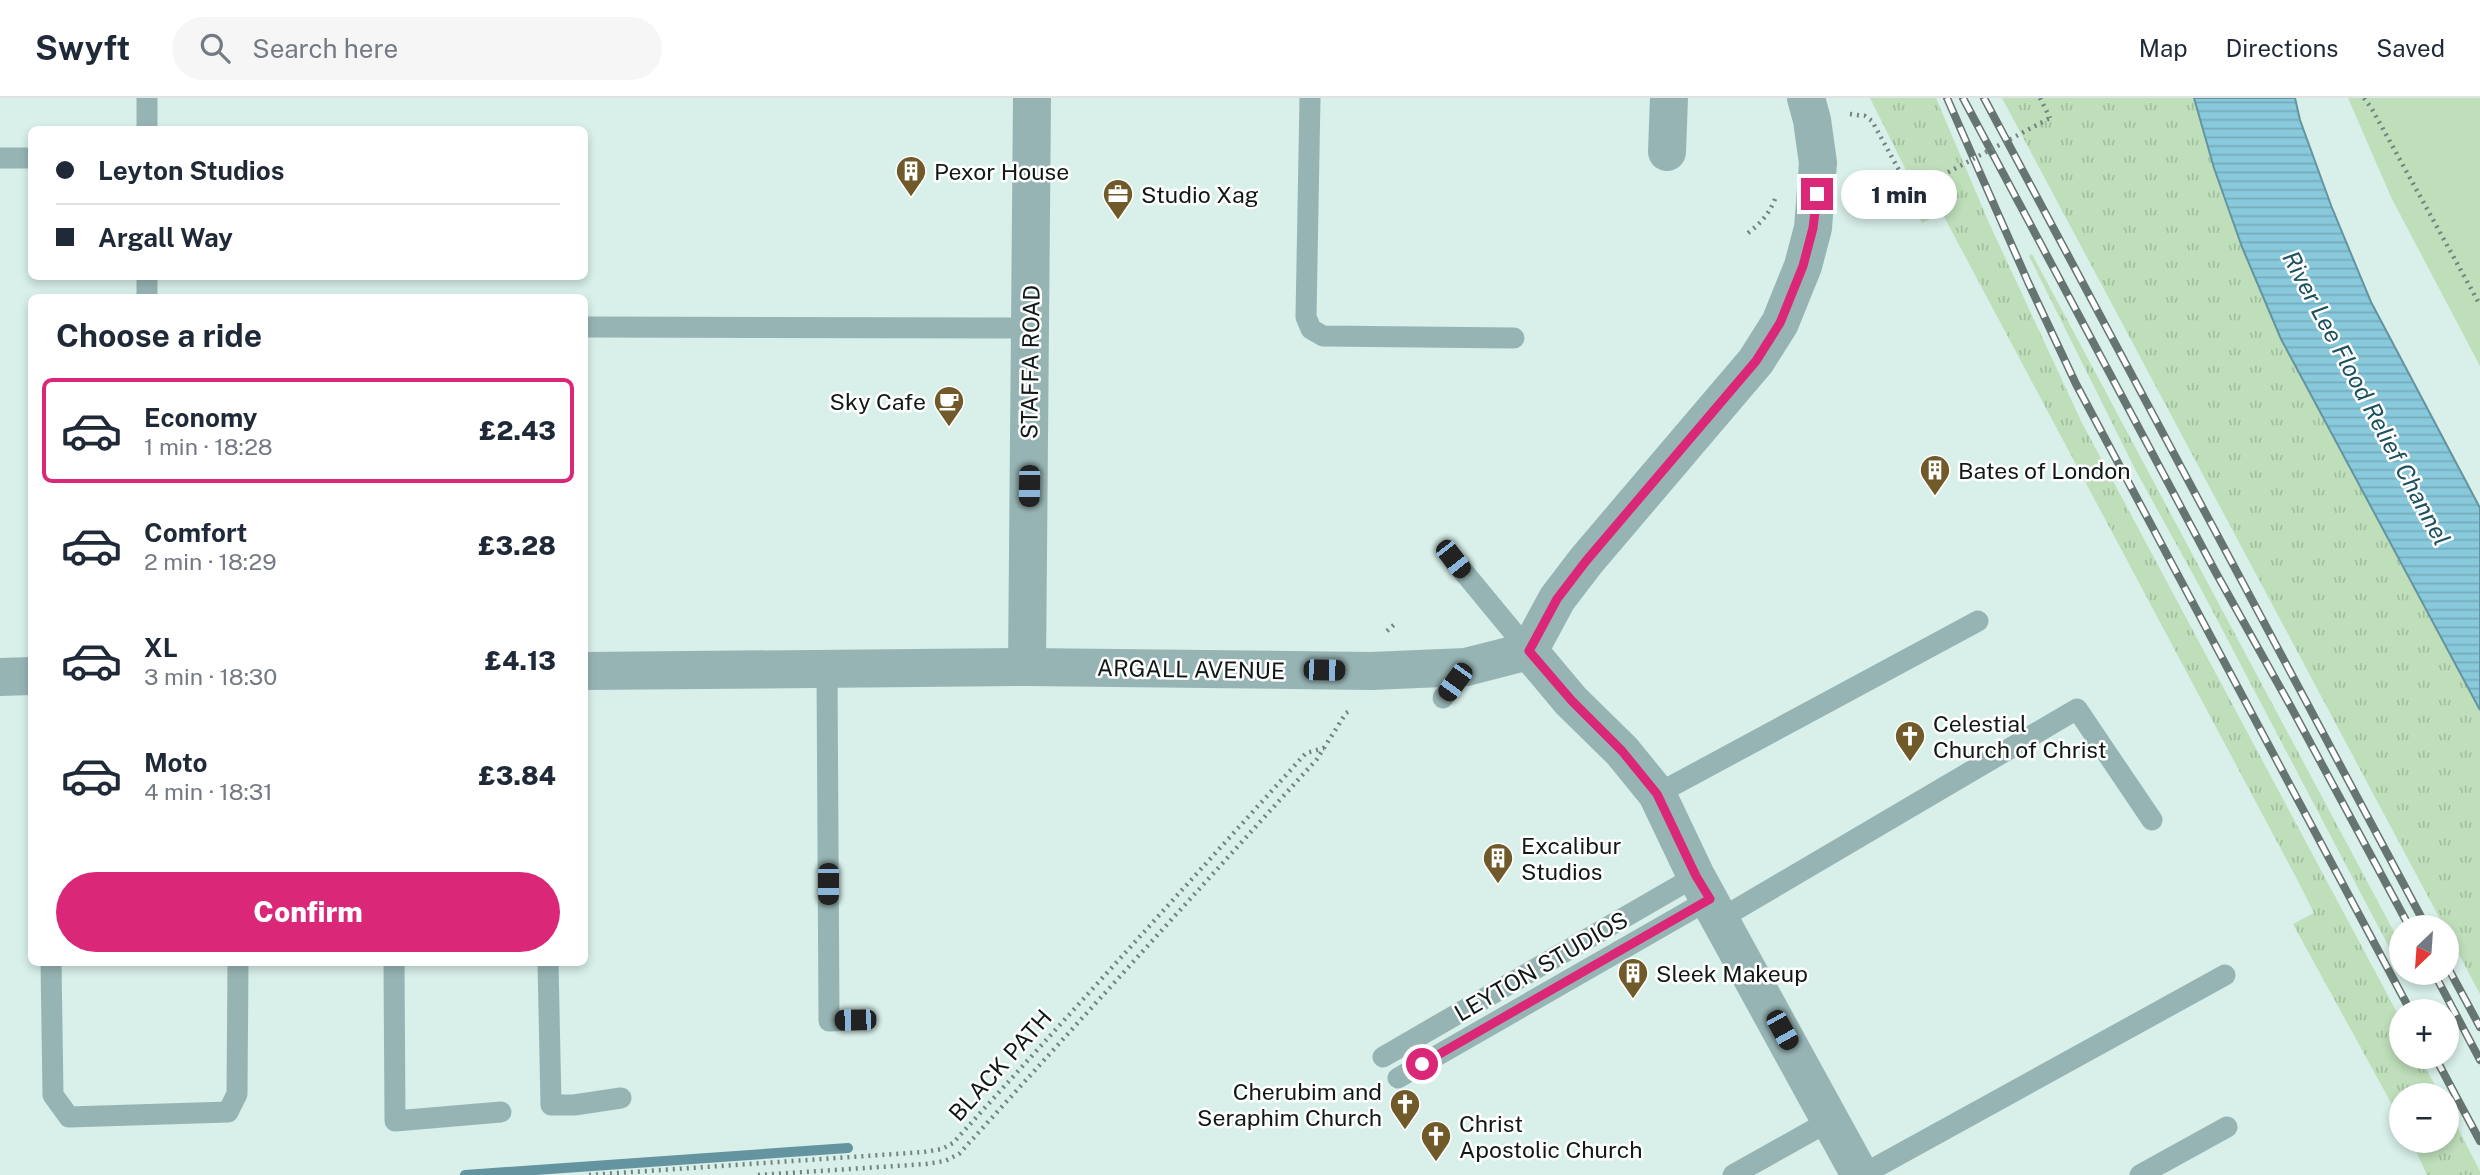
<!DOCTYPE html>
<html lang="en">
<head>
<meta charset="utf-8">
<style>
	:root { --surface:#fff; --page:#f6f6f7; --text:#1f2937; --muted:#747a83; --line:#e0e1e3; --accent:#db2777 }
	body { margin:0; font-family:"Public Sans",sans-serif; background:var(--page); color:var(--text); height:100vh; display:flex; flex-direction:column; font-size:26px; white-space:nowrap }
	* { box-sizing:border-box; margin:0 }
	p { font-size:23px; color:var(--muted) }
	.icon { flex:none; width:38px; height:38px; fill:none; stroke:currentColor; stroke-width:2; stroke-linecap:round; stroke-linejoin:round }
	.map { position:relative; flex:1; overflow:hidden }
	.sheet { position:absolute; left:28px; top:196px; width:560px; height:672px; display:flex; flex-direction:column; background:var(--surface); border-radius:10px; box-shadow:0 4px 10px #0003 }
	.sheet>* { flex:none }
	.banner { position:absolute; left:28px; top:28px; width:560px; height:154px; border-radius:10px; box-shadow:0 4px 10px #0003; display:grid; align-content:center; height:154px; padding:0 28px; background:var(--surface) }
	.needle { width:46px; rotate:205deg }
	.buttons { position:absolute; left:2389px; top:817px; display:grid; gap:14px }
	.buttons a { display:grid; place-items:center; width:70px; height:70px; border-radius:50%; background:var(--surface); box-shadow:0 4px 10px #0003; font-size:35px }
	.end { position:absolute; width:32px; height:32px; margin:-16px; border:9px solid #db2777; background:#fff; box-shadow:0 0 0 4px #fff }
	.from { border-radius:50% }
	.bubble { position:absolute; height:49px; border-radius:24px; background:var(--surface); box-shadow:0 4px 10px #0003; font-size:23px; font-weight:800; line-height:49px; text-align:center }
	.car { position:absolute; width:21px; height:42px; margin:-21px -10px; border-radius:9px; box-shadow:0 0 5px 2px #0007; background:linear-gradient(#222 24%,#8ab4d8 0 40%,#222 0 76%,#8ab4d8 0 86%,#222 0) }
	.banner b { display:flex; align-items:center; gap:24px; height:66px; font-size:26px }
	.banner b+b { border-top:2px solid var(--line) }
	.banner i { width:18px; height:18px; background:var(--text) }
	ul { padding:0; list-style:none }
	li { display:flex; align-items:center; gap:21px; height:105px; margin:0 14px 10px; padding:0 14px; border:4px solid transparent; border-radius:10px }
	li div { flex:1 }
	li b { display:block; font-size:26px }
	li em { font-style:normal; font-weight:800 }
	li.active { border-color:var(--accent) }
	li>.icon { width:63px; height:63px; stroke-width:1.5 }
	h2 { padding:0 28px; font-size:32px; line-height:84px }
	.action { display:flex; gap:14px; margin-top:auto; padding:14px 28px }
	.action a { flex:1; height:80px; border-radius:42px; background:var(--accent); color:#fff; font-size:28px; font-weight:800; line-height:80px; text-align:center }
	header { display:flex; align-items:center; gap:42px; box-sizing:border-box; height:98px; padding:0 35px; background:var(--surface); border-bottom:2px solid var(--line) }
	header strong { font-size:33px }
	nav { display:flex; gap:38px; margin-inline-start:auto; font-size:24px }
	.search { width:490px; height:63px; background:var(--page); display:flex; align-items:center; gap:18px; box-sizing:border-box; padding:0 24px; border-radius:38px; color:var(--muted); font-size:26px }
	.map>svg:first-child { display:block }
	.grass { fill:url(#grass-tufts) }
	.park { fill:#bedfba }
	.water { fill:url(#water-rules); stroke:#6594a1; stroke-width:2 }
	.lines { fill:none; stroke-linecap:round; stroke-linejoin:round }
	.stream { stroke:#6594a1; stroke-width:10 }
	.path { stroke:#73837f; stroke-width:4.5; stroke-dasharray:2 5; stroke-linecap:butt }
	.service { stroke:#97b4b4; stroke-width:21 }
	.minor { stroke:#97b4b4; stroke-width:38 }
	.rail-casing { stroke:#667571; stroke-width:8 }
	.rail { stroke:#fff; stroke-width:5; stroke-dasharray:16; stroke-linecap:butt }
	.path-bridge { stroke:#73837f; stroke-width:4.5; stroke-dasharray:2 5; stroke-linecap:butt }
	.route { stroke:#db2777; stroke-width:9 }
	.labels { text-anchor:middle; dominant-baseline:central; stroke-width:5; stroke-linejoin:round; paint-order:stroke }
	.poi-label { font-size:23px; fill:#101917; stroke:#fff; text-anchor:start }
	.street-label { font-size:23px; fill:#101917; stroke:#fff }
	.water-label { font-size:24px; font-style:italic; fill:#1c5260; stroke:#fff }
</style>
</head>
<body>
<header>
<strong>Swyft</strong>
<div class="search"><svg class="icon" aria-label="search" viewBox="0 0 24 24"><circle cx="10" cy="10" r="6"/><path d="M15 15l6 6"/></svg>Search here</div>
<nav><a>Map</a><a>Directions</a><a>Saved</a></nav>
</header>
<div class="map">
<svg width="2480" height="1077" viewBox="0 0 2480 1077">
	<defs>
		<pattern id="grass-tufts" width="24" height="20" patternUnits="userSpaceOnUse" patternTransform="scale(1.75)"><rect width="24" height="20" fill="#bedfba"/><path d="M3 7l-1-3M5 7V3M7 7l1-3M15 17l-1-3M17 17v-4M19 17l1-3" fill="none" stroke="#a2bf9f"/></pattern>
		<pattern id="water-rules" width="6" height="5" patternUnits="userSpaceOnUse" patternTransform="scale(1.75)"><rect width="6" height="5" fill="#89c9dc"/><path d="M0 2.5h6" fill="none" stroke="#75acbc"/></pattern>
	</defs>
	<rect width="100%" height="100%" fill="#d8efea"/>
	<g class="grass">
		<path d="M1870 0H1936L1989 125 2082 325 2401 922V959H2420L2440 997 2401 998V1023L2293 826 2314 815 2299 785 1942 115 1922 125 1908 101 1918 96Z"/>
		<path d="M2002 0H2194L2214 70 2242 149 2281 241 2480 612V896Z"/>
		<path d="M2032 156 2400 845 2390 851 2200 489 2136 373 2029 158Z"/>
		<path d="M2447 1009 2480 1073V1077H2427L2411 1043H2446Z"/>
	</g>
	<path class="park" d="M2348 0H2480V268L2392 101Z"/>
	<path class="water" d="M2194 0H2295L2300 22 2332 110 2371 204 2480 410V612L2281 241 2242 149 2214 70Z"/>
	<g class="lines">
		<path class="stream" d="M465 1077 848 1050"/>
		<g class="path">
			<path d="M2040 0 2050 20"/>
			<path d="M2364 0 2372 11 2480 207"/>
			<path d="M1850 16 1865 18 1872 23 1911 94"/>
			<path d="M1748 135C1761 125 1769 116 1775 101"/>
			<path d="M1387 533 1397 524"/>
			<path d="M589 1077 924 1054 942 1051 953 1045 1306 655 1324 650"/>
			<path d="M758 1077 926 1066 945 1063 959 1056 1317 661 1346 615 1351 612"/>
		</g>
		<g class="service">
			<path d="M1310 0 1306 219 1311 231 1323 238 1514 240"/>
			<path d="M147 32V0"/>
			<path d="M0 60H32"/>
			<path d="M147 200V178"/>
			<path d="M584 229 1030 230"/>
			<path d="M1453 461 1529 553"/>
			<path d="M827 571 829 923 855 922"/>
			<path d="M1443 600 1466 569"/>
			<path d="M1657 696 1978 523"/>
			<path d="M1720 821 2077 611 2152 722"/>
			<path d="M51 864 53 997 69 1019 228 1014 237 996 238 864"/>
			<path d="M394 864 395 1023 501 1014"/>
			<path d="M548 864 551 1007H574L621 1000"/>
			<path d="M1383 959 1696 778"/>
			<path d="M1398 980 1710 801"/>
			<path d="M1733 1077 1831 1022"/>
			<path d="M1862 1077 2225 877"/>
			<path d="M2140 1077 2227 1029"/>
		</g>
		<g class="minor">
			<path d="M1667 54 1669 0"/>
			<path d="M1529 553 1557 501 1586 463 1756 263 1780 225 1803 168 1813 130 1818 65 1812 22 1806 0"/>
			<path d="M1529 553 1571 603 1622 653 1657 696 1696 778 1860 1077"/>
			<path d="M1027 569 1032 0"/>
			<path d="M584 573 1027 569 1371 573 1466 569 1529 553"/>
			<path d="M0 579 32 578"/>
		</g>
		<g class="rail-casing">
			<g id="rail">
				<path d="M1947 0 2028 184 2076 286 2411 914"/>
				<path d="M1963 0 2215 473 2291 609 2410 830"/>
				<path d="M1984 0 2427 830"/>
				<path d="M2446 866 2480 929"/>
				<path d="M2434 875 2480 962"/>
				<path d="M2435 959 2480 1043"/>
			</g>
		</g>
		<use href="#rail" class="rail"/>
		<path class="path-bridge" d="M1911 94 2050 20"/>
	</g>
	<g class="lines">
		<path class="route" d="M1422 966 1710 801 1696 778 1657 696 1622 653 1572 603 1529 553 1557 501 1586 463 1756 263 1780 225 1803 168 1813 130 1817 96"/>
	</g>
	<defs>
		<g id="building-pin" transform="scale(1.575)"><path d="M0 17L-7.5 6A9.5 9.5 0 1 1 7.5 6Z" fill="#705a2a" stroke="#fff"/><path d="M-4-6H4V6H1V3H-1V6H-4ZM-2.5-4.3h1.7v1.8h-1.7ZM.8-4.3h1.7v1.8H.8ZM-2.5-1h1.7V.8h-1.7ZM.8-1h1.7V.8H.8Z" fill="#fff"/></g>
		<g id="office-pin" transform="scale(1.575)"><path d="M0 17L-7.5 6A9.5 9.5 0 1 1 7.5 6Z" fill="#705a2a" stroke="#fff"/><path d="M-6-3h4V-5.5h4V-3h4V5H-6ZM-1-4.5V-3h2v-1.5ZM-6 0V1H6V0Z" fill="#fff"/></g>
		<g id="cafe-pin" transform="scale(1.575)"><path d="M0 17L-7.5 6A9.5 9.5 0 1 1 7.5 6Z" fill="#705a2a" stroke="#fff"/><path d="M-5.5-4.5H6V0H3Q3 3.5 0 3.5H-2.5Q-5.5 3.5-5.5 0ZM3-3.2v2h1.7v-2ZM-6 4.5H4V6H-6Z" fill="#fff"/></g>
		<g id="church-pin" transform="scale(1.575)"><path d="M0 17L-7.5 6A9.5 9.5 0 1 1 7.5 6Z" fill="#705a2a" stroke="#fff"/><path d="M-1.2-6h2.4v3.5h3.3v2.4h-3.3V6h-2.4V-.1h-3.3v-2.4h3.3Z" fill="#fff"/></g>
	</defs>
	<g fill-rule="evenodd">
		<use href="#building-pin" x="911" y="73"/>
		<use href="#office-pin" x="1118" y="96"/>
		<use href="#cafe-pin" x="949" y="303"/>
		<use href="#building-pin" x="1935" y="372"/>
		<use href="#church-pin" x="1910" y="638"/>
		<use href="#building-pin" x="1498" y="760"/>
		<use href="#building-pin" x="1633" y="875"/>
		<use href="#church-pin" x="1405" y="1006"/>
		<use href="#church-pin" x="1436" y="1038"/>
	</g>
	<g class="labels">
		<g class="poi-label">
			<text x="934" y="73">Pexor House</text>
			<text x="1141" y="96">Studio Xag</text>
			<text x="926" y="303" text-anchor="end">Sky Cafe</text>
			<text x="1958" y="372">Bates of London</text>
			<text x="1933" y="625">Celestial<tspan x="1933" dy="26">Church of Christ</tspan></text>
			<text x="1521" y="747">Excalibur<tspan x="1521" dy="26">Studios</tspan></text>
			<text x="1656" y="875">Sleek Makeup</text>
			<text x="1382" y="993" text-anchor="end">Cherubim and<tspan x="1382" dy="26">Seraphim Church</tspan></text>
			<text x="1459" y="1025">Christ<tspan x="1459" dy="26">Apostolic Church</tspan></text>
		</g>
		<g class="street-label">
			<text transform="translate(1030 264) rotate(-89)">STAFFA ROAD</text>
			<text transform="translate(1191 571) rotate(1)">ARGALL AVENUE</text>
			<text transform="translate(1541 868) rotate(-30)">LEYTON STUDIOS</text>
			<text transform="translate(1000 967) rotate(-48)">BLACK PATH</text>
		</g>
		<g class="water-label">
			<text transform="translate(2367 300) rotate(62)">River Lee Flood Relief Channel</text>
		</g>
	</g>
</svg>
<div class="buttons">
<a><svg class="needle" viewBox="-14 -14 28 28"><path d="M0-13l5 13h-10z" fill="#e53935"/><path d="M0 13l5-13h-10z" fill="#747a83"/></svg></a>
<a>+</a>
<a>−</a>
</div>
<i class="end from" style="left:1422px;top:966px"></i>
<i class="end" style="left:1817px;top:96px"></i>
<div class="bubble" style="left:1841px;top:72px;width:116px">1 min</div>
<i class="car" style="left:1029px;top:388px;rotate:181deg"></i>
<i class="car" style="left:1453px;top:461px;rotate:142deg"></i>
<i class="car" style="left:1324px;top:572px;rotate:91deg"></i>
<i class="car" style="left:1455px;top:584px;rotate:216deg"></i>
<i class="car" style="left:828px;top:786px;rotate:180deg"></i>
<i class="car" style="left:855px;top:922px;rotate:269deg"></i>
<i class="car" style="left:1782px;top:932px;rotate:151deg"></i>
<div class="banner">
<b><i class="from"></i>Leyton Studios</b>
<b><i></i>Argall Way</b>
</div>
<section class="sheet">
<h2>Choose a ride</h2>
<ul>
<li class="active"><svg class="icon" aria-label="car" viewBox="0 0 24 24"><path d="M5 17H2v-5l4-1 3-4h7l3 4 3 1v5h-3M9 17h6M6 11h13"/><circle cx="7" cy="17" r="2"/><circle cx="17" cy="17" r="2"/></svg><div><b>Economy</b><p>1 min · 18:28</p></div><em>£2.43</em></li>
<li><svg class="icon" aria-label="car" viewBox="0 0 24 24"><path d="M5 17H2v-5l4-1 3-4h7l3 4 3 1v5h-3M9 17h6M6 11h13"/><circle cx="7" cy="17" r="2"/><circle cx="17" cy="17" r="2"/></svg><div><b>Comfort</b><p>2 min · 18:29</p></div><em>£3.28</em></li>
<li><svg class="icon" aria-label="car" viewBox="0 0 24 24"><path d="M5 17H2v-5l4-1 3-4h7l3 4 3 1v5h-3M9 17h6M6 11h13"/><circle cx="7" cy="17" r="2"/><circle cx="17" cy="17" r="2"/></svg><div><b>XL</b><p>3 min · 18:30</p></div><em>£4.13</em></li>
<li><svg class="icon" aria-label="car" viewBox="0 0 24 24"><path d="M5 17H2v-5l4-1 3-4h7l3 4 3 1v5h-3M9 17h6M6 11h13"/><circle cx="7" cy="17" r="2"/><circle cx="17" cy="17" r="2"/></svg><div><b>Moto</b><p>4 min · 18:31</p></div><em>£3.84</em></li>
</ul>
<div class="action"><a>Confirm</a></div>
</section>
</div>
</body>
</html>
